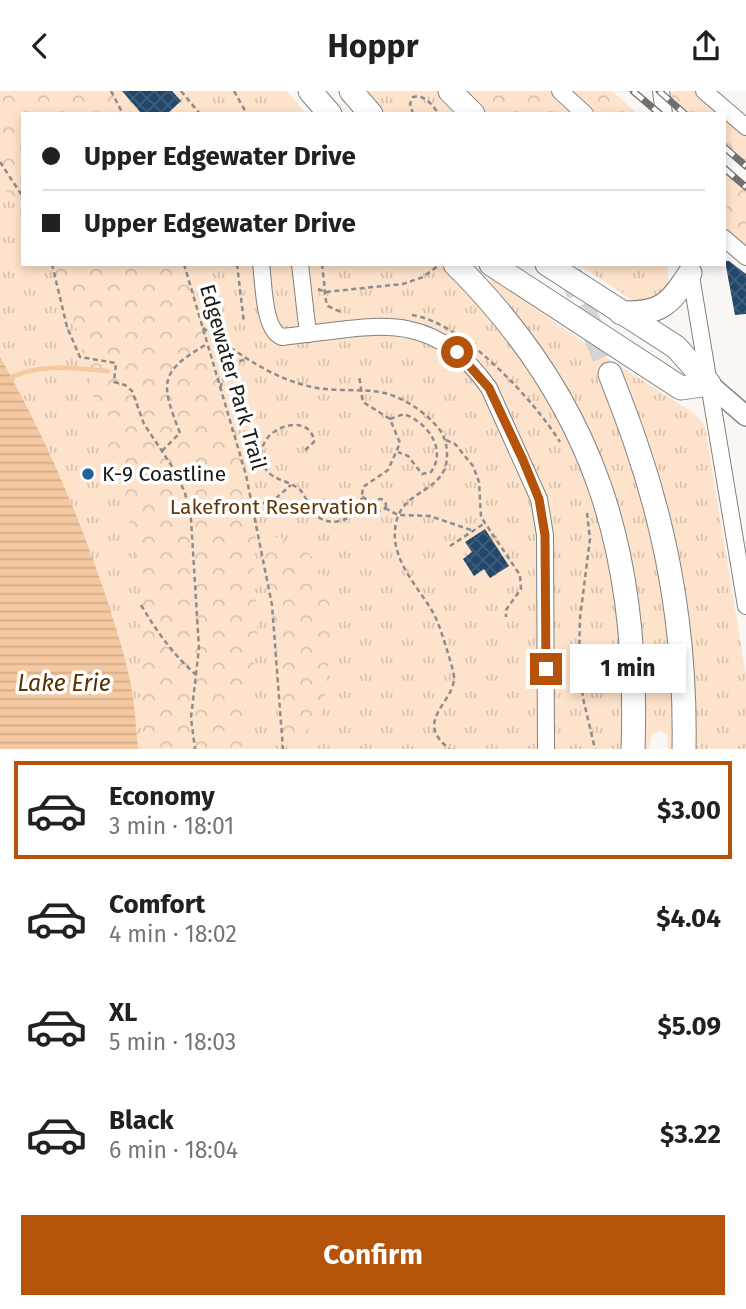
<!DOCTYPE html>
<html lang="en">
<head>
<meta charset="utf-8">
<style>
	:root { --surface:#fff; --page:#f6f6f6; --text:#202124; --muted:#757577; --line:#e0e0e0; --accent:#b45309 }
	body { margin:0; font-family:"Fira Sans",sans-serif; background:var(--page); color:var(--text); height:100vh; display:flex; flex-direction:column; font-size:26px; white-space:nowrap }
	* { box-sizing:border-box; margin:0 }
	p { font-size:23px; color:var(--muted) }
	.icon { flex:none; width:38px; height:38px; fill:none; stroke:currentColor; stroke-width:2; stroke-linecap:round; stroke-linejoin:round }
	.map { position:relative; height:658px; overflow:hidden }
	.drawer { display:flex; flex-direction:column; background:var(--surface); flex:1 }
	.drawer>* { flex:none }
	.banner { position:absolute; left:21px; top:21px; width:705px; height:154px; border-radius:0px; box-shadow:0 4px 10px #0003; display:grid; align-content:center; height:154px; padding:0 21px; background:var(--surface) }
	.end { position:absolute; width:32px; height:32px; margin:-16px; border:9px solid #b45309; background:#fff; box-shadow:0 0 0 4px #fff }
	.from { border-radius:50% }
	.bubble { position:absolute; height:49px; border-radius:0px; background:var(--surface); box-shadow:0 4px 10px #0003; font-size:23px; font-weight:700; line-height:49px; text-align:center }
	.banner b { display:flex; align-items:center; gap:24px; height:66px; font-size:26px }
	.banner b+b { border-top:2px solid var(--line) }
	.banner i { width:18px; height:18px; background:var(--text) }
	ul { padding:12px 0 0; list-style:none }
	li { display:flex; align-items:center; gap:21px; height:98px; margin:0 14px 10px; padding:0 7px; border:4px solid transparent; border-radius:0px }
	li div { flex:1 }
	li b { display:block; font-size:26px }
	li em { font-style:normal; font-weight:700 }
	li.selected { border-color:var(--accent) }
	li>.icon { width:63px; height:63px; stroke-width:1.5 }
	.action { display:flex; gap:14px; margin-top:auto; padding:14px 21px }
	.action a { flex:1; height:80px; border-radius:0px; background:var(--accent); color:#fff; font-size:28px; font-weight:700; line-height:80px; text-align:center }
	header { display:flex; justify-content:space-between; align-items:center; height:91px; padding:0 21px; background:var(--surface); font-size:32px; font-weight:700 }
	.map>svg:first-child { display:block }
	.grass { fill:url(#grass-tufts) }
	.forest { fill:url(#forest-crowns) }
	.water { fill:url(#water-rules) }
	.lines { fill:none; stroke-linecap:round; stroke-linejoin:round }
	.stream { stroke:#f4c8a0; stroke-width:4.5 }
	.building { fill:url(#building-cross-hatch) }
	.highway-tunnel { stroke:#d7d5d2; stroke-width:23; stroke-dasharray:23 11; stroke-linecap:butt }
	.minor-casing { stroke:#83807e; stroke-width:18 }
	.major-casing { stroke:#83807e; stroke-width:22 }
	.highway-casing { stroke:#83807e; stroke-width:25 }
	.path { stroke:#8e8c8a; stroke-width:2.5; stroke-dasharray:5 3.5; stroke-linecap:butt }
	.minor { stroke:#fff; stroke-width:16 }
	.major { stroke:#fff; stroke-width:19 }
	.highway { stroke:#fff; stroke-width:23 }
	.rail-casing { stroke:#72706e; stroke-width:7 }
	.rail { stroke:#fff; stroke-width:4.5; stroke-dasharray:13; stroke-linecap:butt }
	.route { stroke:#b45309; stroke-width:9 }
	.poi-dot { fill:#236298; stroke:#fff; stroke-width:2.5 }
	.labels { text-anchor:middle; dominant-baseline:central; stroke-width:7; stroke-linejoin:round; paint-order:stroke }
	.street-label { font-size:21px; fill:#191817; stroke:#fff }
	.poi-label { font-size:21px; fill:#191817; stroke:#fff; text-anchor:start }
	.park-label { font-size:21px; fill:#603706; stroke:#fff }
	.water-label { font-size:23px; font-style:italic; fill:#593100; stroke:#fff }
</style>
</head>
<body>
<header><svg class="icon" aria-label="back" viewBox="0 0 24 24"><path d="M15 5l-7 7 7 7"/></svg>Hoppr<svg class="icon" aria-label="share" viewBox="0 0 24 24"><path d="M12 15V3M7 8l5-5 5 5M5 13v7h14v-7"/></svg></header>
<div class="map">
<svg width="746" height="658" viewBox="0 0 746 658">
	<defs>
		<pattern id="grass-tufts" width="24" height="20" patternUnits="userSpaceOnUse" patternTransform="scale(1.75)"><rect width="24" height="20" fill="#fee3cc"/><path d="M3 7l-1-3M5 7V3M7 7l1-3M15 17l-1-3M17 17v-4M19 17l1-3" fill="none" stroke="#d9c2ae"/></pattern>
		<pattern id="forest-crowns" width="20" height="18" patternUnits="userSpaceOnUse" patternTransform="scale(1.75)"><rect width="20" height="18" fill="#fee3cc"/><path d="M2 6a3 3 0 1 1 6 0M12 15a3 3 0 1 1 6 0" fill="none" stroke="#d9c2ae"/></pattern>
		<pattern id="water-rules" width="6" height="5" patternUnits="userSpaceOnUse" patternTransform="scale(1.75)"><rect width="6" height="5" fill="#f4c8a0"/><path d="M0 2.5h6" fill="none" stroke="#d1ab89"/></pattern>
		<pattern id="building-cross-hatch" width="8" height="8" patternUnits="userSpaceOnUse" patternTransform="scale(1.75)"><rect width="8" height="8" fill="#22476a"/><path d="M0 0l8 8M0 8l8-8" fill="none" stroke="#405e7a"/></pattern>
	</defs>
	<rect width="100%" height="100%" fill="#f9f6f3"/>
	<g class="grass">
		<path d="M0 0H287L306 23H23V173H445L473 202 546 297 592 394 624 532 625 658H0Z"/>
		<path d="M367 0H441L464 23H387Z"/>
		<path d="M578 173H667C670 195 668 197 651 211H635Z"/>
		<path d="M491 187 602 264 692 321 699 327 705 335 746 584V658H691V587L620 326 668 511 678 658H668L667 643 660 640 652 643 649 658H640L618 430 486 196Z"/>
	</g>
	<g class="forest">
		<path d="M0 0H111L123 23H23V127L0 90Z"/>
		<path d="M462 0H612L638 23H485Z"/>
		<path d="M662 0H704L746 36V75L725 56 724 23H685Z"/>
		<path d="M724 78 746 96V166L725 147Z"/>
		<path d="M49 173H184L246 384 257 440C276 446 297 450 311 465 322 477 329 499 331 515 332 532 327 609 321 623 313 639 298 645 282 651L272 514 257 442 253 456 258 555 245 608V627L253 658H143L139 545 141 510 139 481 126 414 92 301 80 249 71 222Z"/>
	</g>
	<path class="water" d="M0 266C41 338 74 413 101 491 112 525 124 559 131 594 135 615 136 637 138 658H0Z"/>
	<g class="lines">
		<path class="stream" d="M11 286C46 272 72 277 108 280"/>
	</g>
	<g class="building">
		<path d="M122 0H172L181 10 167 23H142Z"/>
		<path d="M725 170H729L746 183V223L735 224Z"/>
		<path d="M485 438 509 475 490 487 484 478 474 485 463 468 472 461 465 451Z"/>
	</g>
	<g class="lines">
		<path class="highway-tunnel" d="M570 182 610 283"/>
		<g class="minor-casing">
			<g id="minor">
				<path d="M560 0 585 23"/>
				<path d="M661 0 664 23"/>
				<path d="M704 0 746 36"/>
				<path d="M724 147 746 166"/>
				<path d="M261 173C264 192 263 239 282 246 370 237 430 213 489 297L539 408 545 444 546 658"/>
				<path d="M300 173 308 243"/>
				<path d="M690 179 746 515"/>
			</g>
		</g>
		<g class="major-casing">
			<path id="major" d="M709 293 746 325"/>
		</g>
		<g class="highway-casing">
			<g id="highway">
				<path d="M310 0 330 23"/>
				<path d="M351 0 371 23"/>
				<path d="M450 0 473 23"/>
				<path d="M455 173C596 313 640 463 633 658"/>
				<path d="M491 173 681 297 709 293"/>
				<path d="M547 173 676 256 709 293"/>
				<path d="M621 222C661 223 669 214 690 182"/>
				<path d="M610 283C619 306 628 329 636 353 670 451 686 555 684 658"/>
			</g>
		</g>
		<g class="path">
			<path d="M111 0 123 23"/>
			<path d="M181 0 200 23"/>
			<path d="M234 0 247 23"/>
			<path d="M413 23 410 13 413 6C425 3 432 14 439 23"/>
			<path d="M0 71 23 106"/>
			<path d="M52 173 67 236 80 266 116 272 114 291 125 294 132 300 144 333 175 380 185 402 191 428 199 557 191 627 195 658"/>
			<path d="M184 173 246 384 272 514 283 658"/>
			<path d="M237 173 244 232"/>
			<path d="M322 173 326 210 328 215 343 222"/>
			<path d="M318 198 325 201 403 193 423 186 438 175"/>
			<path d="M412 224C462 231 534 309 560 351"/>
			<path d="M203 237C234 259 266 284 304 294 327 301 349 298 372 300 398 302 424 319 440 339 445 346 447 355 447 364 447 402 403 397 396 432 389 465 414 491 431 518 439 531 443 547 448 562 450 570 454 580 454 588 453 609 424 625 438 646 441 651 445 654 449 658"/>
			<path d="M220 297C225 283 231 271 247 268"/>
			<path d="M390 328 404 323C428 332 447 358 431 381L422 383 408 365 398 361"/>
			<path d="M446 349 455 353 473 375 479 391 481 426 520 484 521 498 506 519V526"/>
			<path d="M305 359 314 351C312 320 257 335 262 367 265 389 283 387 298 397 306 403 308 416 316 424 328 436 350 431 358 417 362 411 362 403 363 396L388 379 400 352 390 328 363 311 359 284"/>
			<path d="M162 360 180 342C160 291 159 281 207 253"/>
			<path d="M362 406 375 412"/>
			<circle cx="380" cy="414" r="6"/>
			<path d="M252 416 275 408 291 394"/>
			<path d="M385 417 398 424 430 425 474 440"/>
			<path d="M587 422 590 448 580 527 579 563 583 607 595 658"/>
			<path d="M450 455 485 432"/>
			<path d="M141 514C157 541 173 563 196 584"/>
		</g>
		<use href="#minor" class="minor"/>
		<use href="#major" class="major"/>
		<use href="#highway" class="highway"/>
		<g class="rail-casing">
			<g id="rail">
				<path d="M633 0 660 23"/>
				<path d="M659 0 685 23"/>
				<path d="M724 56 746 75"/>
				<path d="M724 77 746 96"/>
			</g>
		</g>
		<use href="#rail" class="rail"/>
	</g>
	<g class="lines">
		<path class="route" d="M457 261 489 297 523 369 539 408 545 444 546 578"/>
	</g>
	<circle class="poi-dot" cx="88" cy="383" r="7"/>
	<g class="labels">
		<g class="street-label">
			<text transform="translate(233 286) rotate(74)">Edgewater Park Trail</text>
		</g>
		<g class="poi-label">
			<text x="102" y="383">K-9 Coastline</text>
		</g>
		<g class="park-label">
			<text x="274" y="416">Lakefront Reservation</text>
		</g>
		<g class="water-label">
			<text x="64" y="592">Lake Erie</text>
		</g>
	</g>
</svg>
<i class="end from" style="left:457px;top:261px"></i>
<i class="end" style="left:546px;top:578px"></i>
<div class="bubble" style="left:570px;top:553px;width:116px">1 min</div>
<div class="banner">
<b><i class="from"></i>Upper Edgewater Drive</b>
<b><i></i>Upper Edgewater Drive</b>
</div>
</div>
<section class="drawer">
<ul>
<li class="selected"><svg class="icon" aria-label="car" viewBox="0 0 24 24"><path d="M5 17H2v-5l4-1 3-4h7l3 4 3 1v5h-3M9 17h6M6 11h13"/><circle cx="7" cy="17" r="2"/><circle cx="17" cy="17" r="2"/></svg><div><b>Economy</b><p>3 min · 18:01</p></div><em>$3.00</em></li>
<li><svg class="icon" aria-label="car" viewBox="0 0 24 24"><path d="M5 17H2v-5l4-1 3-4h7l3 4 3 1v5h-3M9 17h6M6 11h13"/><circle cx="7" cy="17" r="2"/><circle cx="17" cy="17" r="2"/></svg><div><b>Comfort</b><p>4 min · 18:02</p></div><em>$4.04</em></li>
<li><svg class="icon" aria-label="car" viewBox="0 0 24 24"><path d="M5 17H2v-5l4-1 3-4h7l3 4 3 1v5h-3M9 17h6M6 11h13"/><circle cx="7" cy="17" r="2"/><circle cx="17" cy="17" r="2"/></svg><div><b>XL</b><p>5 min · 18:03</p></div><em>$5.09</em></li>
<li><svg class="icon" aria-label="car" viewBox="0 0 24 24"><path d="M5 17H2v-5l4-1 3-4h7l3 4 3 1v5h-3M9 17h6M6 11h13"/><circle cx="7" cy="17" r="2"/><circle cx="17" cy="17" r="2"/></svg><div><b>Black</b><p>6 min · 18:04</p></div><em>$3.22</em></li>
</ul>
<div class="action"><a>Confirm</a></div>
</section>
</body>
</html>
